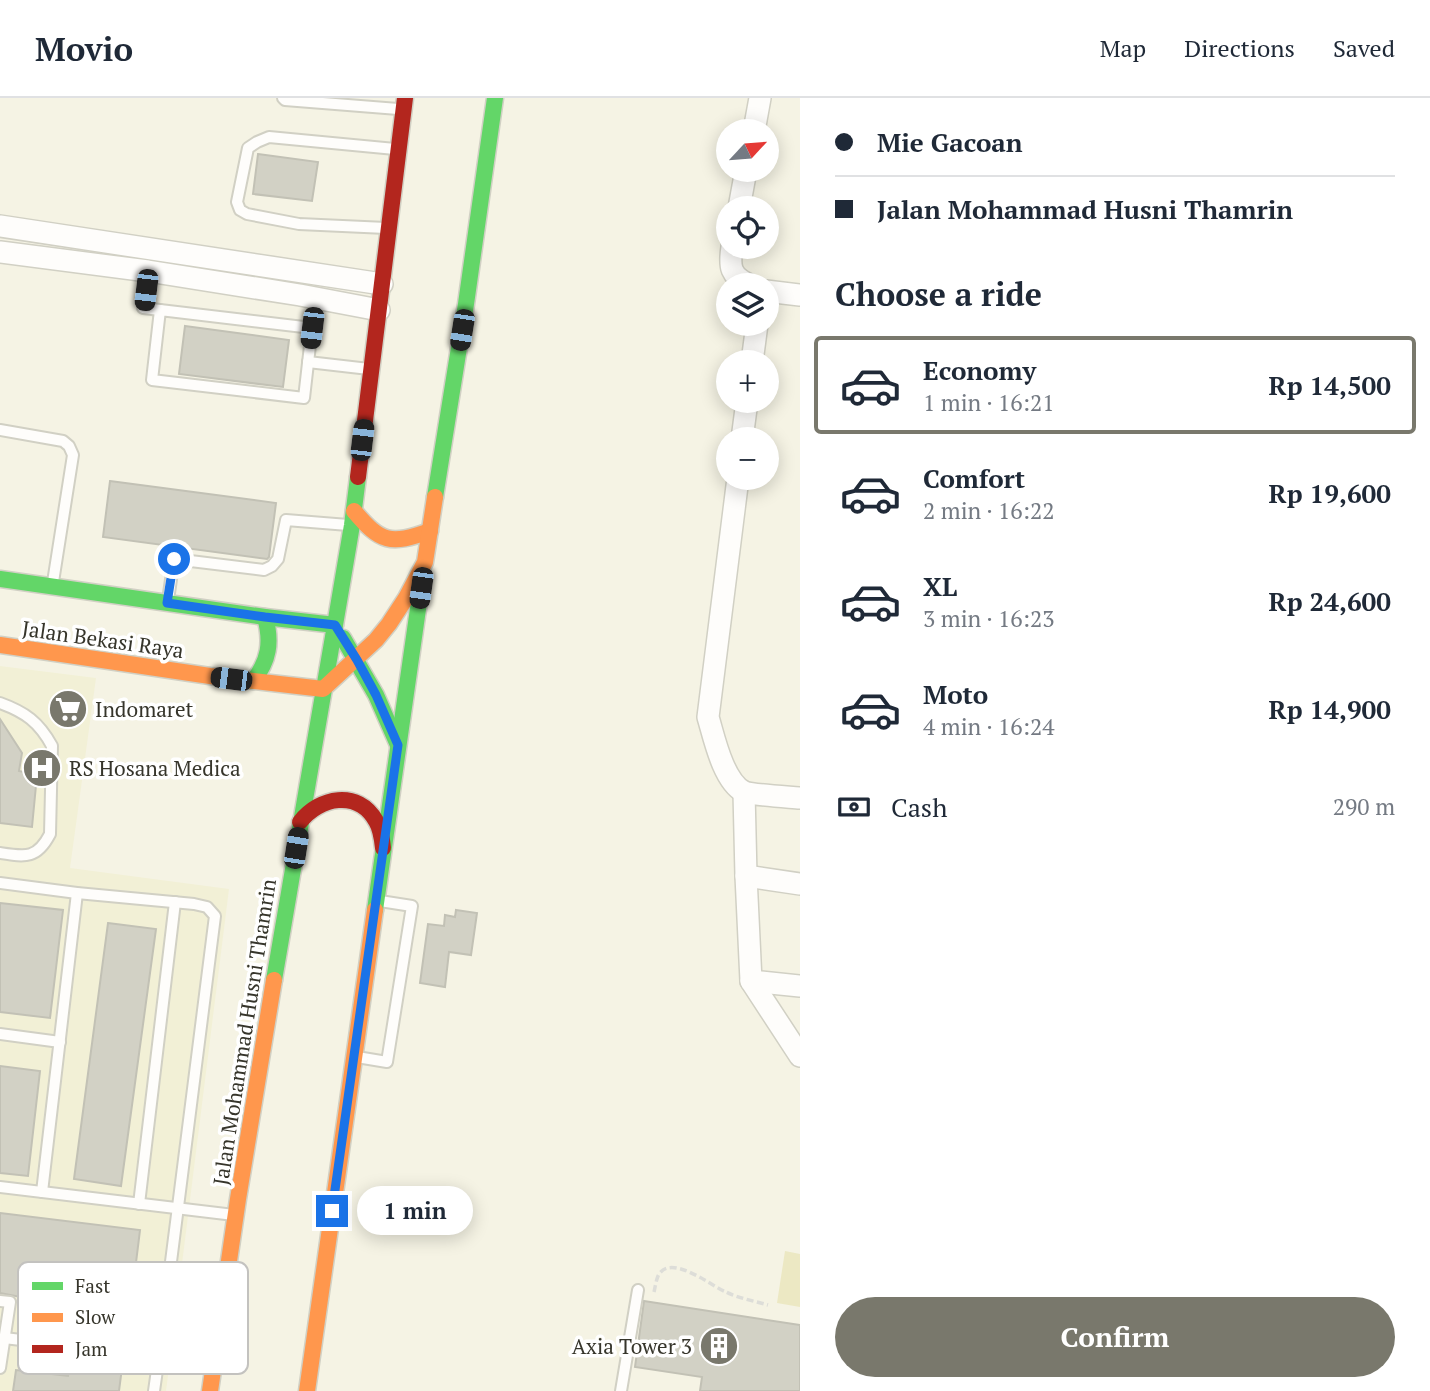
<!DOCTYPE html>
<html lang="en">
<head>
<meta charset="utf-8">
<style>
	:root { --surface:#fff; --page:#f6f6f7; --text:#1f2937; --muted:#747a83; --line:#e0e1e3; --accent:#79786c }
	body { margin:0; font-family:"PT Serif",serif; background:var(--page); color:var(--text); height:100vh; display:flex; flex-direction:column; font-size:26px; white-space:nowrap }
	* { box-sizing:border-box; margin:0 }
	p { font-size:23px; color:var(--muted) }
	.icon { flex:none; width:38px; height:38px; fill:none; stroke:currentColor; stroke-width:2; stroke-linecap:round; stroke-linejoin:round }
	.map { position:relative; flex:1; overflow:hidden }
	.panel { display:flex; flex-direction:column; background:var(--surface); width:630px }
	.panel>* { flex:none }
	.top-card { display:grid; align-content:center; height:154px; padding:0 35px; background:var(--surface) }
	.needle { width:46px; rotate:64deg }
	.buttons { position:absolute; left:716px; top:21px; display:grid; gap:14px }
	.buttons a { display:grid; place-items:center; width:63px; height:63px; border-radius:50%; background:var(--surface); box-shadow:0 4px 18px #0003; font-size:35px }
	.end { position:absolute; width:32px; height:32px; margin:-16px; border:9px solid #1a73e8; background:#fff; box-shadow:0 0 0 4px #fff }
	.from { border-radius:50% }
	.bubble { position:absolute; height:49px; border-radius:24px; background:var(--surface); box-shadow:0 4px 18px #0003; font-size:23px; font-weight:700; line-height:49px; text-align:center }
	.car { position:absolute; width:21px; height:42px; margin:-21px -10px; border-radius:9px; box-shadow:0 0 5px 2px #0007; background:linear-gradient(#222 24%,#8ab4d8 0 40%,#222 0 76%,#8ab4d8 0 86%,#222 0) }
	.top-card b { display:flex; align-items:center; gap:24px; height:66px; font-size:26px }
	.top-card b+b { border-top:2px solid var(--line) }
	.top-card i { width:18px; height:18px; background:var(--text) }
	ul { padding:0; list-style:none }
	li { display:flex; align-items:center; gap:21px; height:98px; margin:0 14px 10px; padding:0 21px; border:4px solid transparent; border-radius:7px }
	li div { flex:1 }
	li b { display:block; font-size:26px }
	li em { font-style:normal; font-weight:700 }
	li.selected { border-color:var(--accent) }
	li>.icon { width:63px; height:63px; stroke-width:1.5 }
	h2 { padding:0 35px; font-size:32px; line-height:84px }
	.pay { display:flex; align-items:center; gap:18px; height:77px; padding:0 35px; font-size:26px }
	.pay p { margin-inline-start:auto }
	.cta { display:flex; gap:14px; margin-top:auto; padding:14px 35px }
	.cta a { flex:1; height:80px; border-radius:42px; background:var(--accent); color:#fff; font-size:28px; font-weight:700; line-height:80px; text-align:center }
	header { display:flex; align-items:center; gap:42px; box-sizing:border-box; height:98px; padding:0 35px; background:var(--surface); border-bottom:2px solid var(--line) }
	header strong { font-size:33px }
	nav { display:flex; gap:38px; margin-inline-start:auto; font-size:24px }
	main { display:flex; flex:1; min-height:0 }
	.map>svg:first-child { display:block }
	.built { fill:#f2f0d6 }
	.green { fill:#ece8c3 }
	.building { fill:#d2d1c5; stroke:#c2c1b5; stroke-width:2 }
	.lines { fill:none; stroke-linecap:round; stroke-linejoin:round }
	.lane-casing { stroke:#d1d0c4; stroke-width:14 }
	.street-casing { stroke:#d1d0c4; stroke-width:24 }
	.fast-casing { stroke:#d1d0c4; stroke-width:19 }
	.slow-casing { stroke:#d1d0c4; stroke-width:19 }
	.jam-casing { stroke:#d1d0c4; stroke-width:19 }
	.path { stroke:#ddddd8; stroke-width:3.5; stroke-dasharray:7 3.5; stroke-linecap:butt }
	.lane { stroke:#fefdfb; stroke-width:10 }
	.street { stroke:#fefdfb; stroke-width:21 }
	.fast { stroke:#63d668; stroke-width:16 }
	.slow { stroke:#ff974d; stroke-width:16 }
	.jam { stroke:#b3261e; stroke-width:16 }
	.route { stroke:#1a73e8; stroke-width:9 }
	.labels { text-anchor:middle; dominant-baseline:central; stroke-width:7; stroke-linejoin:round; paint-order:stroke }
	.street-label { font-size:21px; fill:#36352b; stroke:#fff }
	.poi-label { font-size:21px; fill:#36352b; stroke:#fff; text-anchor:start }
	.key { fill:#fff; stroke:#c3c2bf; stroke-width:2 }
	.key-label { font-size:19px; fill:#36352b }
</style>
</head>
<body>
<header>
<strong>Movio</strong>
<nav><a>Map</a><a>Directions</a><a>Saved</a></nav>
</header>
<main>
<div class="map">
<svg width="800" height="1293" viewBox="0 0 800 1293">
	<rect width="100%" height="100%" fill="#f5f3e4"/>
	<path class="built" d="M0 568 96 580 70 770 229 791 166 1293H0Z"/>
	<path class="green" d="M785 1153 800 1156V1209L777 1205Z"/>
	<g class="building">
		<path d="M258 56 318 64 312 103 253 96Z"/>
		<path d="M185 228 289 242 283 289 179 276Z"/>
		<path d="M110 383 276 405 269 459 267 461 103 439Z"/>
		<path d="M0 621 22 655 19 673 37 677 32 729 0 725Z"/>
		<path d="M0 805 63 812 50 920 0 914Z"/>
		<path d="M456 812 477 815 471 857 449 854 445 889 420 885 428 826 444 828 445 817 455 819Z"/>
		<path d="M108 825 156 831 121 1088 74 1081Z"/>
		<path d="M0 968 40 973 28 1078 0 1075Z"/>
		<path d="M0 1115 140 1132 126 1246 74 1240 76 1223 24 1216 26 1200 0 1195Z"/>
		<path d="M644 1203 800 1227V1293H700L702 1279 635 1269Z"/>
		<path d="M72 1256 123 1262 119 1293H13L16 1272 68 1278Z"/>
	</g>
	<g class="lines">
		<g class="lane-casing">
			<g id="lane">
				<path d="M283 0 285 2 398 11"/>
				<path d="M386 130 299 126 247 116 240 112 237 104 248 50 257 44 269 39 395 51"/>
				<path d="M148 173 143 210 160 212"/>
				<path d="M160 212 312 230 304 300 152 282Z"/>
				<path d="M308 264 369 271"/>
				<path d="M0 332 63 343 69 348 73 357 53 484"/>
				<path d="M168 502 174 461 264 472 272 468 278 461 286 422 348 427"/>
				<path d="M0 605C25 614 39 624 52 648L50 736C37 761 26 759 0 755"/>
				<path d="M0 785 77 795 194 806 207 809 215 818 159 1258 154 1293"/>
				<path d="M0 936 60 944"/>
				<path d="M357 959 387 964 412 808 380 803"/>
				<path d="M0 1089 234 1117"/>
				<path d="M42 1094 77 795"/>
				<path d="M139 1106 175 804"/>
				<path d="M0 1203 10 1204 0 1270"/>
				<path d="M4 1240 212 1264"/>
				<path d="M621 1293 638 1192"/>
			</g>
		</g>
		<g class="street-casing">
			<g id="street">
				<path d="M754 33 760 0"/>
				<path d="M739 110 746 72"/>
				<path d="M0 128 382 186"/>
				<path d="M732 149C729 169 730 178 750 187"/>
				<path d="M0 154 148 173 300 197 379 212"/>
				<path d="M766 193 800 197"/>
				<path d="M752 264 757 226"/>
				<path d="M742 341 747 303"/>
				<path d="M738 380 708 619C714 639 723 683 744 694 752 697 789 699 800 700"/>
				<path d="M744 694 746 778 751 883 800 958"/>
				<path d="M746 778 800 786"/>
				<path d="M751 883 800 888"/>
			</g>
		</g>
		<g class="fast-casing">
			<g id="fast">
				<path d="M435 399 466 206 495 0"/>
				<path d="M0 481 265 519 335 527 352 427 358 379"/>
				<path d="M343 540 376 597 398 647"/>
				<path d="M253 583C269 563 272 544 265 519"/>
				<path d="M375 812 423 476"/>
				<path d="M274 882 335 527"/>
			</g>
		</g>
		<g class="slow-casing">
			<g id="slow">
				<path d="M354 413C381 445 390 447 430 433"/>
				<path d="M0 547 210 578 323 591 376 542 389 526 406 500 425 464 435 399"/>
				<path d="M210 1293 238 1101 274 882"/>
				<path d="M307 1293 375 812"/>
			</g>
		</g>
		<g class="jam-casing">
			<g id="jam">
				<path d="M358 379 405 0"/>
				<path d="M300 724C319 699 358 691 376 723 381 731 382 741 383 750"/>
			</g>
		</g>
		<path class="path" d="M654 1194C655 1190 656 1183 658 1178 670 1154 711 1188 726 1194 738 1200 754 1203 768 1207"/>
		<use href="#lane" class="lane"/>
		<use href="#street" class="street"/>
		<use href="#fast" class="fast"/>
		<use href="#slow" class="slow"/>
		<use href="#jam" class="jam"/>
	</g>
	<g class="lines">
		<path class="route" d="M174 461 167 505 265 519 335 527 357 562 376 597 398 647 332 1113"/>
	</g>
	<defs>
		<g id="supermarket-disc" transform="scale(2.0125)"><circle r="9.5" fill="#79786c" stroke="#fff"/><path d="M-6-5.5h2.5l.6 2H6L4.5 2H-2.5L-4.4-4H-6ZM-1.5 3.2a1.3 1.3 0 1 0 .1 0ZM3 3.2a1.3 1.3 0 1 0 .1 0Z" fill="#fff"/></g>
		<g id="hospital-disc" transform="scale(2.0125)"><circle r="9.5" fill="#79786c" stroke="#fff"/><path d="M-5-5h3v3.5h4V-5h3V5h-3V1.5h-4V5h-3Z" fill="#fff"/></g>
		<g id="building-disc" transform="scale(2.0125)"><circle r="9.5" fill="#79786c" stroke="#fff"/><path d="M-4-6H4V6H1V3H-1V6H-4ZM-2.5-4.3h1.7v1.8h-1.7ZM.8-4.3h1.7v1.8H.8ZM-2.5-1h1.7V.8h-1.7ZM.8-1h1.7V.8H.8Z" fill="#fff"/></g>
	</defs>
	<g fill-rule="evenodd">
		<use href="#supermarket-disc" x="68" y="611"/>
		<use href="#hospital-disc" x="42" y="670"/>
		<use href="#building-disc" x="719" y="1248"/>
	</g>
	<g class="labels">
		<g class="street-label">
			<text transform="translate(103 541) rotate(8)">Jalan Bekasi Raya</text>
			<text transform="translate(244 934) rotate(-81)">Jalan Mohammad Husni Thamrin</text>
		</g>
		<g class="poi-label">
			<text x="95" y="611">Indomaret</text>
			<text x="69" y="670">RS Hosana Medica</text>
			<text x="692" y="1248" text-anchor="end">Axia Tower 3</text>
		</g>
	</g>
	<rect x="18" y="1164" width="230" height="112" rx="10" class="key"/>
	<rect x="32" y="1184" width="31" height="8" fill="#63d668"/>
	<rect x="32" y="1215" width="31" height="9" fill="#ff974d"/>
	<rect x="32" y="1247" width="31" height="8" fill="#b3261e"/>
	<g class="key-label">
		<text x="75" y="1195">Fast</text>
		<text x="75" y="1226">Slow</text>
		<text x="75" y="1258">Jam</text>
	</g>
</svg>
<div class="buttons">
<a><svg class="needle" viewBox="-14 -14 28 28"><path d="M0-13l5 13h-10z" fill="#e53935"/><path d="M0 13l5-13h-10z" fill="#747a83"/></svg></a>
<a><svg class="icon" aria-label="locate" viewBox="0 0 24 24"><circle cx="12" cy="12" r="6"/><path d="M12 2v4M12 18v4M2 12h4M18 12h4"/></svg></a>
<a><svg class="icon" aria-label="layers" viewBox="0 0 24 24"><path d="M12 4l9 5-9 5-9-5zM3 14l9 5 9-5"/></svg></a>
<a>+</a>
<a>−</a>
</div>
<i class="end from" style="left:174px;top:461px"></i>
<i class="end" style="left:332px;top:1113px"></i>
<div class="bubble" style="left:357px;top:1088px;width:116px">1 min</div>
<i class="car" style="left:146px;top:192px;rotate:187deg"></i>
<i class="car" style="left:312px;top:230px;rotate:187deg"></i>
<i class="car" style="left:462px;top:232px;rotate:189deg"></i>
<i class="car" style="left:362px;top:342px;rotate:7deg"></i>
<i class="car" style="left:421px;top:490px;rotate:188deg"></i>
<i class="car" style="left:231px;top:581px;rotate:277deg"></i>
<i class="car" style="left:296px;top:750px;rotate:9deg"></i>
</div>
<section class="panel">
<div class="top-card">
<b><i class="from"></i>Mie Gacoan</b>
<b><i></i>Jalan Mohammad Husni Thamrin</b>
</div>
<h2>Choose a ride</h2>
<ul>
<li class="selected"><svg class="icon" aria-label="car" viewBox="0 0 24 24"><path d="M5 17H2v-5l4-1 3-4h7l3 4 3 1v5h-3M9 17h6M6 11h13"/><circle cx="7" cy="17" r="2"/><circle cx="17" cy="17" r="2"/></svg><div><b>Economy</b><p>1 min · 16:21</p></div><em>Rp 14,500</em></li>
<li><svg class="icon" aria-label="car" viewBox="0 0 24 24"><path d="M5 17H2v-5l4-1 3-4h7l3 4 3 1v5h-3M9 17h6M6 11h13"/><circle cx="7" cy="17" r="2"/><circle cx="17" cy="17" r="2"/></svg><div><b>Comfort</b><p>2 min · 16:22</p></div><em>Rp 19,600</em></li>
<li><svg class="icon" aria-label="car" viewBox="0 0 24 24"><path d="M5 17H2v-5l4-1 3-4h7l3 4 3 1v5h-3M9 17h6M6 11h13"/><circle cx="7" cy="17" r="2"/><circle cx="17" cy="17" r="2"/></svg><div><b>XL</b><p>3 min · 16:23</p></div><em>Rp 24,600</em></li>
<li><svg class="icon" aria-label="car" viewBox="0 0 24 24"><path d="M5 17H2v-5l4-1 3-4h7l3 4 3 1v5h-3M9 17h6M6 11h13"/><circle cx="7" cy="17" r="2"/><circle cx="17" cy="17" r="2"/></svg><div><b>Moto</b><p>4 min · 16:24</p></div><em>Rp 14,900</em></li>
</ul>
<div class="pay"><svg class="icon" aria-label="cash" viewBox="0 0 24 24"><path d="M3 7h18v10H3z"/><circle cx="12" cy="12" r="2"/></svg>Cash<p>290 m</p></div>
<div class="cta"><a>Confirm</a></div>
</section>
</main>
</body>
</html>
